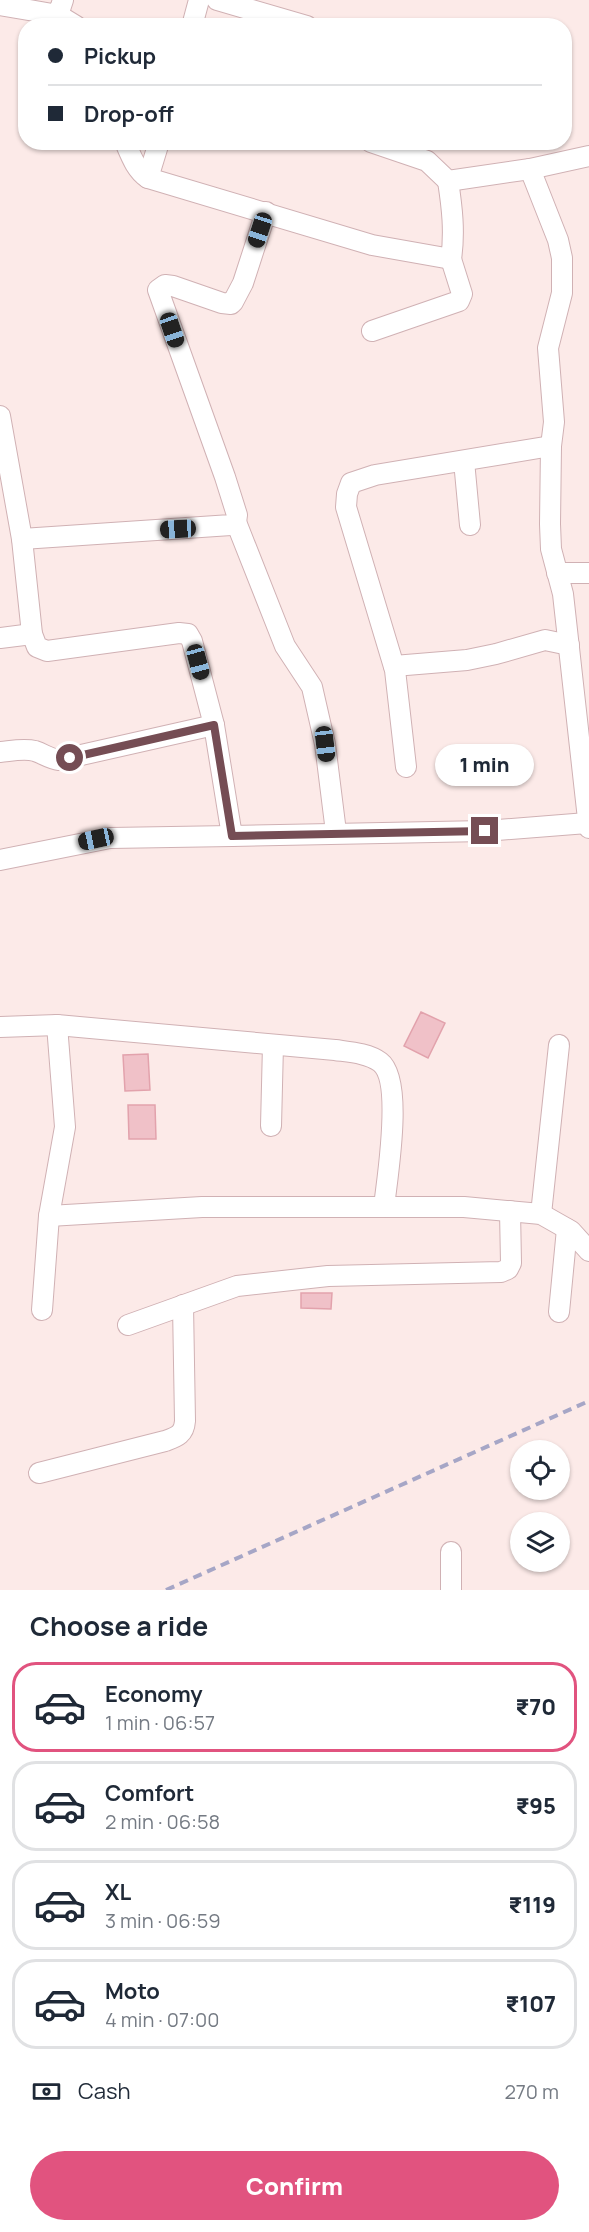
<!DOCTYPE html>
<html lang="en">
<head>
<meta charset="utf-8">
<style>
	:root { --surface:#fff; --page:#f6f6f7; --text:#1f2937; --muted:#747a83; --line:#e0e1e3; --accent:#e1537f }
	body { margin:0; font-family:Manrope,sans-serif; background:var(--page); color:var(--text); height:100vh; display:flex; flex-direction:column; font-size:22px; white-space:nowrap }
	* { box-sizing:border-box; margin:0 }
	p { font-size:20px; color:var(--muted) }
	.icon { flex:none; width:33px; height:33px; fill:none; stroke:currentColor; stroke-width:2; stroke-linecap:round; stroke-linejoin:round }
	.map { position:relative; height:1590px; overflow:hidden }
	.drawer { display:flex; flex-direction:column; background:var(--surface); flex:1 }
	.drawer>* { flex:none }
	.hud { position:absolute; left:18px; top:18px; width:554px; height:132px; border-radius:24px; box-shadow:0 2px 4px #0004; display:grid; align-content:center; height:132px; padding:0 30px; background:var(--surface) }
	.fabs { position:absolute; left:510px; top:1440px; display:grid; gap:12px }
	.fabs a { display:grid; place-items:center; width:60px; height:60px; border-radius:50%; background:var(--surface); box-shadow:0 2px 4px #0004; font-size:30px }
	.end { position:absolute; width:27px; height:27px; margin:-14px; border:8px solid #754d54; background:#fff; box-shadow:0 0 0 3px #fff }
	.from { border-radius:50% }
	.bubble { position:absolute; height:42px; border-radius:21px; background:var(--surface); box-shadow:0 2px 4px #0004; font-size:20px; font-weight:800; line-height:42px; text-align:center }
	.car { position:absolute; width:18px; height:36px; margin:-18px -9px; border-radius:8px; box-shadow:0 0 4px 2px #0007; background:linear-gradient(#222 24%,#8ab4d8 0 40%,#222 0 76%,#8ab4d8 0 86%,#222 0) }
	.hud b { display:flex; align-items:center; gap:21px; height:57px; font-size:22px }
	.hud b+b { border-top:2px solid var(--line) }
	.hud i { width:15px; height:15px; background:var(--text) }
	ul { padding:0; list-style:none }
	li { display:flex; align-items:center; gap:18px; height:90px; margin:0 12px 9px; padding:0 18px; border:3px solid var(--line); border-radius:24px }
	li div { flex:1 }
	li b { display:block; font-size:22px }
	li em { font-style:normal; font-weight:800 }
	li.selected { border-color:var(--accent) }
	li>.icon { width:54px; height:54px; stroke-width:1.5 }
	h2 { padding:0 30px; font-size:27px; line-height:72px }
	.pay { display:flex; align-items:center; gap:15px; height:66px; padding:0 30px; font-size:22px }
	.pay p { margin-inline-start:auto }
	.primary-button { display:flex; gap:12px; margin-top:auto; padding:12px 30px }
	.primary-button a { flex:1; height:69px; border-radius:36px; background:var(--accent); color:#fff; font-size:24px; font-weight:800; line-height:69px; text-align:center }
	.map>svg:first-child { display:block }
	.building { fill:#f0c1c8; stroke:#e2a2ac; stroke-width:1.5 }
	.lines { fill:none; stroke-linecap:round; stroke-linejoin:round }
	.minor-casing { stroke:#d0b1b4; stroke-width:22 }
	.minor { stroke:#fff; stroke-width:20 }
	.rail { stroke:#a6a6c6; stroke-width:4; stroke-dasharray:9 6; stroke-linecap:butt }
	.route { stroke:#754d54; stroke-width:8 }
</style>
</head>
<body>
<div class="map">
<svg width="589" height="1590" viewBox="0 0 589 1590">
	<rect width="100%" height="100%" fill="#fceae8"/>
	<g class="building">
		<path d="M421 1012 445 1023 428 1058 404 1046Z"/>
		<path d="M148 1054 150 1090 125 1091 123 1055Z"/>
		<path d="M128 1105H155L156 1139H129Z"/>
		<path d="M301 1293H332L331 1309 301 1308Z"/>
	</g>
	<g class="lines">
		<g class="minor-casing">
			<g id="minor">
				<path d="M217 0 307 26"/>
				<path d="M0 5 58 15 63 0"/>
				<path d="M58 15 76 26"/>
				<path d="M192 26 199 0"/>
				<path d="M125 142C131 156 136 170 148 178L372 245 451 259C455 232 452 207 448 181"/>
				<path d="M371 142 427 161 448 181 530 169 589 156"/>
				<path d="M530 169 558 240 562 258V293L548 348 554 422 551 446 550 524 551 549 563 594 589 828"/>
				<path d="M148 178 159 142"/>
				<path d="M372 331 459 301 462 294 451 259"/>
				<path d="M0 416 22 539 32 634 37 647 47 651 179 633 188 634 192 641 214 725 232 836 485 831 587 823"/>
				<path d="M464 461 470 525"/>
				<path d="M236 522 285 646 312 687 325 744 336 832"/>
				<path d="M22 539 231 525 236 522 237 515 225 477 158 290 165 285 173 286 222 303 231 304 233 302 243 283 266 212"/>
				<path d="M557 573H589"/>
				<path d="M0 638 32 634"/>
				<path d="M394 666 467 660 496 654 545 640 569 645"/>
				<path d="M0 752C11 751 24 748 35 751 44 754 50 759 59 760L214 725"/>
				<path d="M406 767 395 670 346 507 347 494 351 483 375 475 551 446"/>
				<path d="M0 860 110 838 232 836"/>
				<path d="M0 1027 57 1025 335 1050C349 1052 368 1053 380 1062 404 1080 387 1178 384 1207H464L541 1214 571 1231 589 1251"/>
				<path d="M271 1126 273 1045"/>
				<path d="M541 1214 559 1045"/>
				<path d="M49 1216 202 1207H384"/>
				<path d="M42 1310 49 1216 65 1127 57 1025"/>
				<path d="M559 1312 567 1229"/>
				<path d="M128 1325 237 1286 328 1276 501 1272 508 1269 511 1263 510 1211"/>
				<path d="M39 1473 165 1441C176 1437 184 1435 185 1421L183 1305"/>
				<path d="M451 1590V1552"/>
			</g>
		</g>
		<use href="#minor" class="minor"/>
		<path class="rail" d="M166 1590 589 1401"/>
	</g>
	<g class="lines">
		<path class="route" d="M70 758 214 725 232 836 485 831"/>
	</g>
</svg>
<div class="fabs">
<a><svg class="icon" aria-label="locate" viewBox="0 0 24 24"><circle cx="12" cy="12" r="6"/><path d="M12 2v4M12 18v4M2 12h4M18 12h4"/></svg></a>
<a><svg class="icon" aria-label="layers" viewBox="0 0 24 24"><path d="M12 4l9 5-9 5-9-5zM3 14l9 5 9-5"/></svg></a>
</div>
<i class="end from" style="left:70px;top:758px"></i>
<i class="end" style="left:485px;top:831px"></i>
<div class="bubble" style="left:435px;top:744px;width:99px">1 min</div>
<i class="car" style="left:260px;top:230px;rotate:198deg"></i>
<i class="car" style="left:172px;top:330px;rotate:161deg"></i>
<i class="car" style="left:178px;top:529px;rotate:267deg"></i>
<i class="car" style="left:198px;top:662px;rotate:165deg"></i>
<i class="car" style="left:325px;top:744px;rotate:173deg"></i>
<i class="car" style="left:96px;top:839px;rotate:258deg"></i>
<div class="hud">
<b><i class="from"></i>Pickup</b>
<b><i></i>Drop-off</b>
</div>
</div>
<section class="drawer">
<h2>Choose a ride</h2>
<ul>
<li class="selected"><svg class="icon" aria-label="car" viewBox="0 0 24 24"><path d="M5 17H2v-5l4-1 3-4h7l3 4 3 1v5h-3M9 17h6M6 11h13"/><circle cx="7" cy="17" r="2"/><circle cx="17" cy="17" r="2"/></svg><div><b>Economy</b><p>1 min · 06:57</p></div><em>₹70</em></li>
<li><svg class="icon" aria-label="car" viewBox="0 0 24 24"><path d="M5 17H2v-5l4-1 3-4h7l3 4 3 1v5h-3M9 17h6M6 11h13"/><circle cx="7" cy="17" r="2"/><circle cx="17" cy="17" r="2"/></svg><div><b>Comfort</b><p>2 min · 06:58</p></div><em>₹95</em></li>
<li><svg class="icon" aria-label="car" viewBox="0 0 24 24"><path d="M5 17H2v-5l4-1 3-4h7l3 4 3 1v5h-3M9 17h6M6 11h13"/><circle cx="7" cy="17" r="2"/><circle cx="17" cy="17" r="2"/></svg><div><b>XL</b><p>3 min · 06:59</p></div><em>₹119</em></li>
<li><svg class="icon" aria-label="car" viewBox="0 0 24 24"><path d="M5 17H2v-5l4-1 3-4h7l3 4 3 1v5h-3M9 17h6M6 11h13"/><circle cx="7" cy="17" r="2"/><circle cx="17" cy="17" r="2"/></svg><div><b>Moto</b><p>4 min · 07:00</p></div><em>₹107</em></li>
</ul>
<div class="pay"><svg class="icon" aria-label="cash" viewBox="0 0 24 24"><path d="M3 7h18v10H3z"/><circle cx="12" cy="12" r="2"/></svg>Cash<p>270 m</p></div>
<div class="primary-button"><a>Confirm</a></div>
</section>
</body>
</html>
